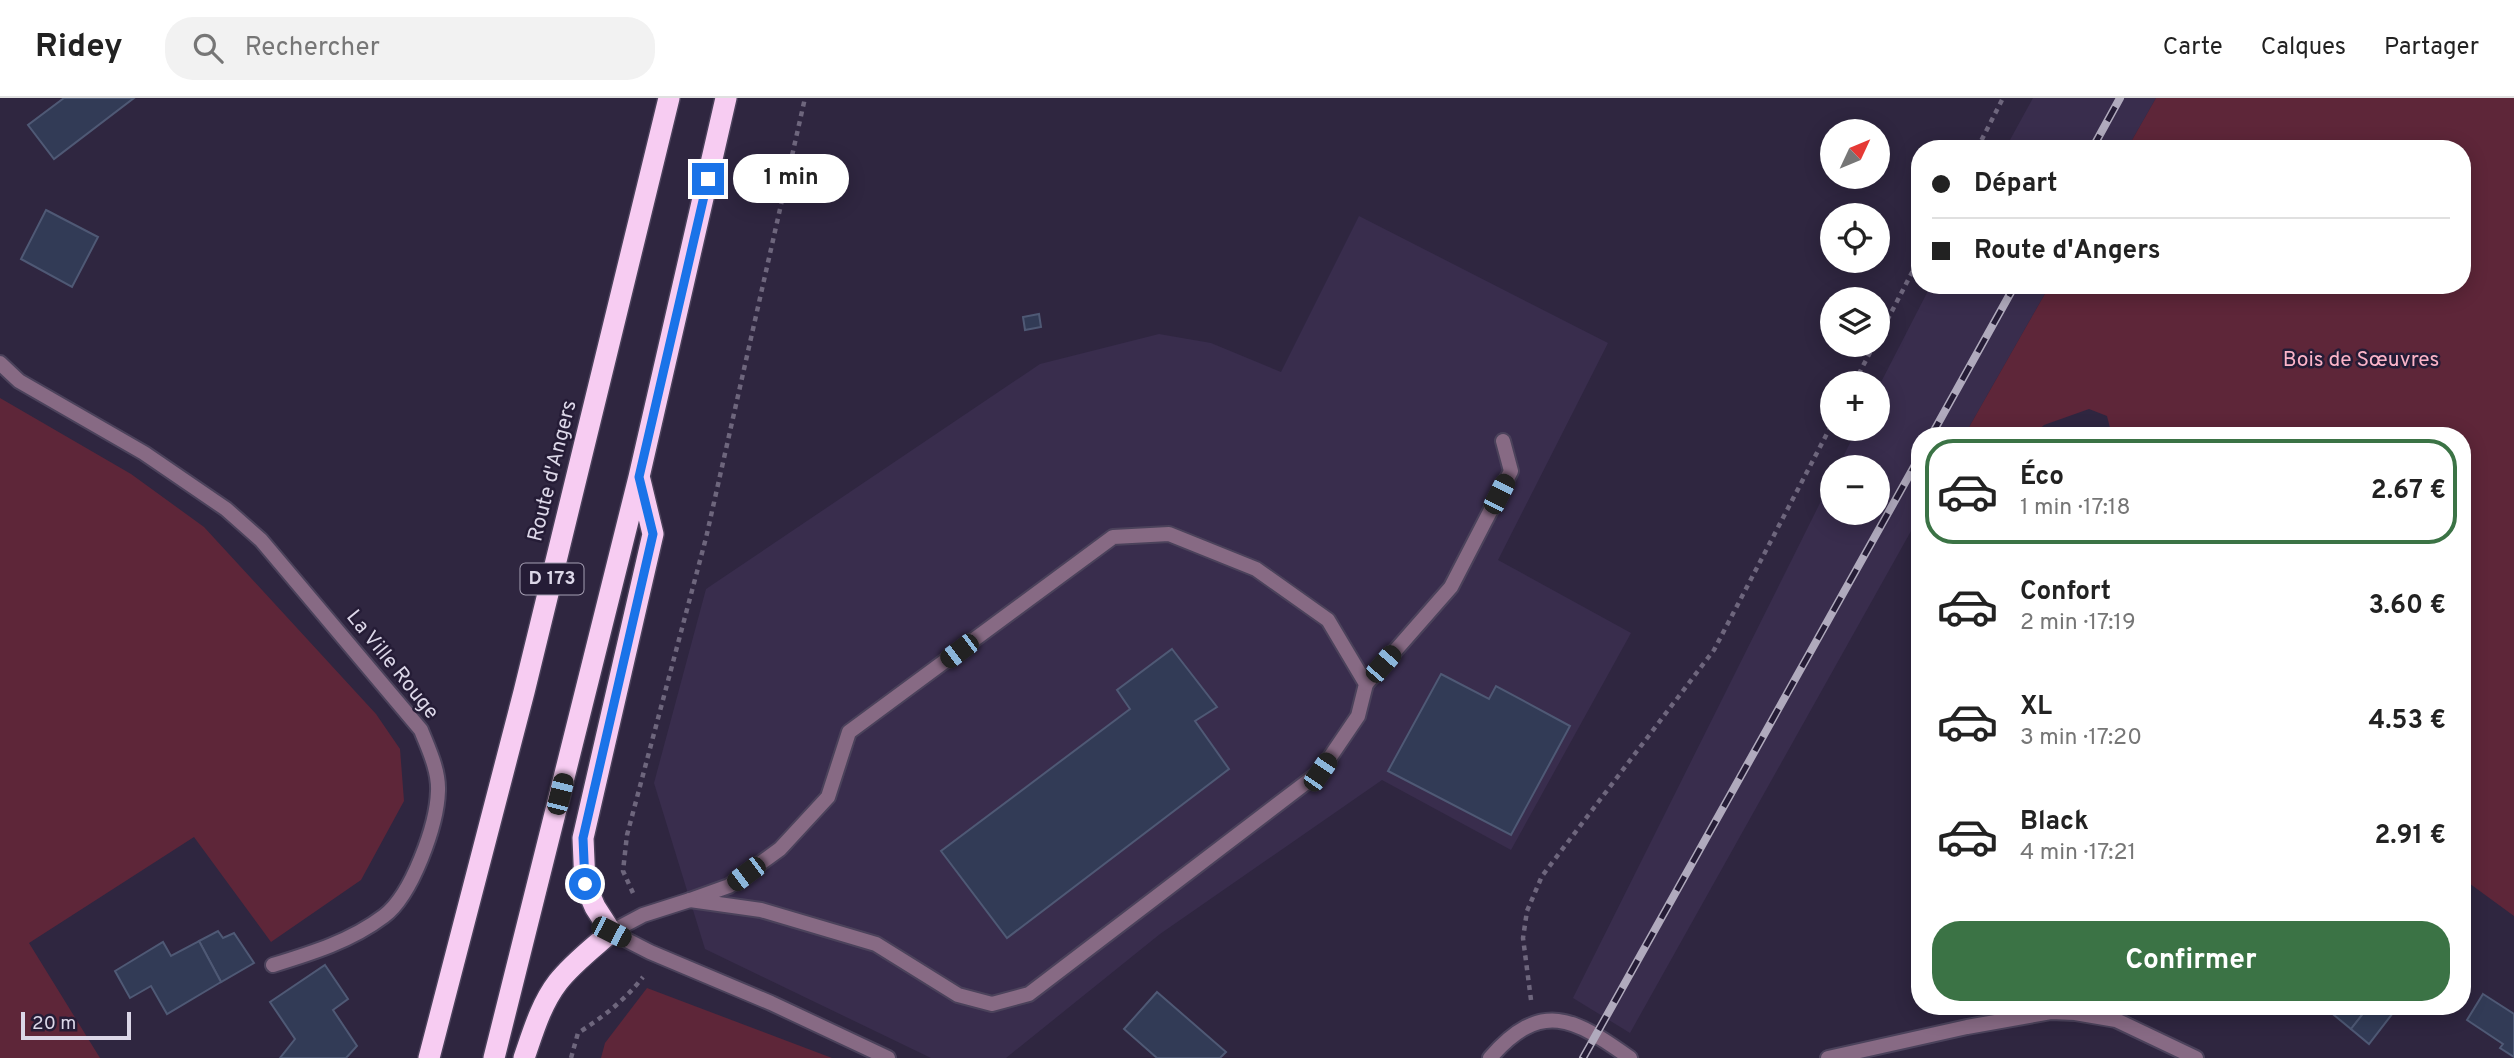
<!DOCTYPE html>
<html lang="fr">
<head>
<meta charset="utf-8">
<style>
	:root { --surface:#fff; --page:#f2f2f2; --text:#222; --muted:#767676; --line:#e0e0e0; --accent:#3b7345 }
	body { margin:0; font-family:Overpass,sans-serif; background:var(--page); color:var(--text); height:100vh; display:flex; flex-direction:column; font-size:26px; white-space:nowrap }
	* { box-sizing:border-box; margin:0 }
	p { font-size:23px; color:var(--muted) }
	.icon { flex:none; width:38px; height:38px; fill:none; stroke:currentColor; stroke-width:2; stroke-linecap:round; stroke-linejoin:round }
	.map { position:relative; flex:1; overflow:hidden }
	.drawer { position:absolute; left:1911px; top:329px; width:560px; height:588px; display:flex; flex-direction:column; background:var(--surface); border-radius:28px; box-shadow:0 4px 18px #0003 }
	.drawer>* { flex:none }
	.hud { position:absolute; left:1911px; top:42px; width:560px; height:154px; border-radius:28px; box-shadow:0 4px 18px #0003; display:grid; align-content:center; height:154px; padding:0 21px; background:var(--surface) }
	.needle { width:46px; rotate:46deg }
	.fabs { position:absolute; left:1820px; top:21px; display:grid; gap:14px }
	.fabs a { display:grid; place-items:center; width:70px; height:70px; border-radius:50%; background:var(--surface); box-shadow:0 4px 18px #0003; font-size:35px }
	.scale { position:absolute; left:21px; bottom:18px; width:110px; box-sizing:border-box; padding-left:7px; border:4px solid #dcd7e8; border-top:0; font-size:19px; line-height:24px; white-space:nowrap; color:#dcd7e8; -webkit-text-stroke:5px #251c36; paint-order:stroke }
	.end { position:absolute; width:32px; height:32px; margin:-16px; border:9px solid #1a73e8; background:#fff; box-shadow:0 0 0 4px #fff }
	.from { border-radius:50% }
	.bubble { position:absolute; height:49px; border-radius:24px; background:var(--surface); box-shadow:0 4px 18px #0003; font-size:23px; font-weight:700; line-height:49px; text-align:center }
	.car { position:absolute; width:21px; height:42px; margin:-21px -10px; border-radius:9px; box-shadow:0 0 5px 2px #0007; background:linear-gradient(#222 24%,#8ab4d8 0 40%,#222 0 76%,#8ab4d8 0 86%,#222 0) }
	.hud b { display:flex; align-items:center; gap:24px; height:66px; font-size:26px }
	.hud b+b { border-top:2px solid var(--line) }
	.hud i { width:18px; height:18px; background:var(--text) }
	ul { padding:12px 0 0; list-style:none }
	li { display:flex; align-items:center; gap:21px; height:105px; margin:0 14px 10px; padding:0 7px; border:4px solid transparent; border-radius:28px }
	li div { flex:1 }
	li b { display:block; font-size:26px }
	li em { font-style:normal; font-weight:700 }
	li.active { border-color:var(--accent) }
	li>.icon { width:63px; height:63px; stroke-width:1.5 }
	.cta { display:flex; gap:14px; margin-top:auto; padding:14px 21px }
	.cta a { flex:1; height:80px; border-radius:28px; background:var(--accent); color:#fff; font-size:28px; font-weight:700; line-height:80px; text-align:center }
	header { display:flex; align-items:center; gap:42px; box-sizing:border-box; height:98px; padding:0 35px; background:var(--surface); border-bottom:2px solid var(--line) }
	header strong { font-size:33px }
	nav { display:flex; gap:38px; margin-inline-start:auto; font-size:24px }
	.search { width:490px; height:63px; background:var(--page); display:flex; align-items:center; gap:18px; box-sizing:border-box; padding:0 24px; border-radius:28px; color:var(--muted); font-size:26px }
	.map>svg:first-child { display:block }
	.built { fill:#392d4d }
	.green { fill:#5e2639 }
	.building { fill:#323b56; stroke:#4f5975; stroke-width:2 }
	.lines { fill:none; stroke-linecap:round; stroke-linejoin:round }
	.lane-casing { stroke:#4b425b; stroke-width:18 }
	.street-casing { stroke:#4b425b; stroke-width:18 }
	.highway-casing { stroke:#4b425b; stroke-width:24 }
	.path { stroke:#6e667d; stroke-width:4.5; stroke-dasharray:5 5; stroke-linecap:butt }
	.lane { stroke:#876a84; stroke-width:14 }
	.street { stroke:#876a84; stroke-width:14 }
	.highway { stroke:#f7ccf2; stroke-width:21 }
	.rail-casing { stroke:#b0aabd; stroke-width:8 }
	.rail { stroke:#251c36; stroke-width:5; stroke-dasharray:16; stroke-linecap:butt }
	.route { stroke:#1a73e8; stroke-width:9 }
	.labels { text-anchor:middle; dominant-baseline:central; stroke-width:5; stroke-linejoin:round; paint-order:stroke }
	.shield { fill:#251c36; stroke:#a59fb3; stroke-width:2 }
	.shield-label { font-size:19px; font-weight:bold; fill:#dcd7e8 }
	.park-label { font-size:21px; fill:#fcb4c8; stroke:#251c36 }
	.street-label { font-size:21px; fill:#dcd7e8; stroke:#251c36 }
</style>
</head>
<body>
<header>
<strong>Ridey</strong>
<div class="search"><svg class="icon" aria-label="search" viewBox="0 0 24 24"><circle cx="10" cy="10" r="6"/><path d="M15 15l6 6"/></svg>Rechercher</div>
<nav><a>Carte</a><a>Calques</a><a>Partager</a></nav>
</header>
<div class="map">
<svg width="2514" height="960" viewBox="0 0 2514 960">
	<rect width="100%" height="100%" fill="#2f2640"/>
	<g class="built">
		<path d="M2033 0H2156L2127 51H2005Z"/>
		<path d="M1359 118 1608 245 1498 462 1631 535 1511 752 1382 682 1160 836 1006 960H931L705 851 654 685 706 491 1040 266 1159 236 1211 245 1281 274Z"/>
		<path d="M1931 187H2050L1964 338H1920V417L1630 935 1573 900 1832 381V415H1878V369H1838L1857 331H1878V290Z"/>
	</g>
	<g class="green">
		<path d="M2156 0H2514V818L2462 780V338H2112L2107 318 2089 311 2044 327 2032 338H1964L2050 187H2462V51H2127Z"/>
		<path d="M0 300 131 376 204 429 376 616 400 651 404 703 361 782 271 844 194 739 29 845 100 960H0Z"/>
		<path d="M647 890 832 960H601L605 945Z"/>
	</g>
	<g class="building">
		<path d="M64 0H134L54 61 28 27Z"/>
		<path d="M46 112 98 139 72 189 21 161Z"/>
		<path d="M1039 216 1041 229 1025 232 1023 219Z"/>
		<path d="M1172 551 1217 609 1195 623 1229 671 1007 840 941 753 1130 611 1117 592Z"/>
		<path d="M1441 576 1489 601 1496 588 1570 628 1511 737 1388 673Z"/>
		<path d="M218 833 223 840 234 835 254 865 221 884 199 843Z"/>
		<path d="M199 843 221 884 167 916 151 888 130 900 115 873 163 844 171 858Z"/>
		<path d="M325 867 348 901 333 912 357 948 346 960H280L295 941 270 904Z"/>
		<path d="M1157 894 1226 954 1220 960H1157L1124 931Z"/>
		<path d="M2483 896 2514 916V959L2500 950 2503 946 2467 922Z"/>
		<path d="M2323 908H2369L2351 931Z"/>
		<path d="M2369 908H2393L2396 911 2369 946 2351 931Z"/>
	</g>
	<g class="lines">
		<g class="lane-casing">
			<g id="lane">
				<path d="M1169 436 1256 471 1328 522 1366 586 1358 618 1320 674 1029 896 992 906 958 897 876 846 761 812 690 802 729 788 780 751 828 699 849 634 1113 439Z"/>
				<path d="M1366 586 1451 489 1511 373 1503 343"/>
				<path d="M611 834 643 817 690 802"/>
				<path d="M1828 960 1967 929 2051 914 2075 915 2116 922 2196 960"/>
			</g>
		</g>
		<g class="street-casing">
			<g id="street">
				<path d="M0 265 19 283 144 355 226 411 261 442 421 632C428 650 439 672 438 693 437 727 412 797 384 818 351 843 312 855 273 867"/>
				<path d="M611 834 650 854 771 905 888 960"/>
				<path d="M1490 960C1541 901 1574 920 1630 960"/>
			</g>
		</g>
		<g class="highway-casing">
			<g id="highway">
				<path d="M429 960 524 594 669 0"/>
				<path d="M494 960 639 379 726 0"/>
				<path d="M524 960C533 934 541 906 558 884 573 865 593 850 611 834L595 809 585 786 583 740 653 436 640 382"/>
			</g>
		</g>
		<g class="path">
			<path d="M1977 51 2003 0"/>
			<path d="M1878 240 1920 159"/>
			<path d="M1854 285 1874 247"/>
			<path d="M633 795 623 773 627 737 706 440 805 0"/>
			<path d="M1531 902 1523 840 1527 813 1542 778 1714 552 1832 326"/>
			<path d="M571 960 578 935C603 919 624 903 643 879"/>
		</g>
		<use href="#lane" class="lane"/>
		<use href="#street" class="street"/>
		<use href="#highway" class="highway"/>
		<g class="rail-casing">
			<g id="rail">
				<path d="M2092 51 2120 0"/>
				<path d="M1931 338 2015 187"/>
				<path d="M1583 960 1920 358"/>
			</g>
		</g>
		<use href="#rail" class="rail"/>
	</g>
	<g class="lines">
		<path class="route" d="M585 786 583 740 653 436 639 379 708 81"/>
	</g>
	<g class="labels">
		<rect class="shield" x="520.5" y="465.5" width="63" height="31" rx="5"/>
		<g class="shield-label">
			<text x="552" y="481">D 173</text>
		</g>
		<g class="park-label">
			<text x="2361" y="262">Bois de Sœuvres</text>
		</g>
		<g class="street-label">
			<text transform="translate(553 373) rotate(-76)">Route d'Angers</text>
			<text transform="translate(392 567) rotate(51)">La Ville Rouge</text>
		</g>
	</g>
</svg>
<div class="fabs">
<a><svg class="needle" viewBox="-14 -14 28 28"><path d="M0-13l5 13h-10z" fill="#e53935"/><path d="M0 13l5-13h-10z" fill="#767676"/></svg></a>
<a><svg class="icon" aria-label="locate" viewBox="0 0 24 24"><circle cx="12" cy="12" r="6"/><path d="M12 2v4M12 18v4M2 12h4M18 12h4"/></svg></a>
<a><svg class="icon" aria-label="layers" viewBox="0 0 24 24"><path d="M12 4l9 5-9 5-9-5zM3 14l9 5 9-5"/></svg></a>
<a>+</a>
<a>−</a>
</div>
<div class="scale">20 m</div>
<i class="end from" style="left:585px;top:786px"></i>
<i class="end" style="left:708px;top:81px"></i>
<div class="bubble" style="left:733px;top:56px;width:116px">1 min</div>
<i class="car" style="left:1499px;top:396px;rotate:27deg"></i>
<i class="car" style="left:959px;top:553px;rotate:233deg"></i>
<i class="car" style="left:1383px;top:566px;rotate:41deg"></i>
<i class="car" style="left:1320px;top:674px;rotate:34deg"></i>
<i class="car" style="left:560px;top:696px;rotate:14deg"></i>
<i class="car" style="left:746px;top:776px;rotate:233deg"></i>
<i class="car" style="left:611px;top:834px;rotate:117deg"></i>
<div class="hud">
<b><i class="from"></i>Départ</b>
<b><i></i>Route d'Angers</b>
</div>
<section class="drawer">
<ul>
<li class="active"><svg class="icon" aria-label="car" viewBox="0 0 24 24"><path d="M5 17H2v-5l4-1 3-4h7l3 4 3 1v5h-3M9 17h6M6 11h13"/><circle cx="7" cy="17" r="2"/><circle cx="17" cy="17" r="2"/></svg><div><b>Éco</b><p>1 min · 17:18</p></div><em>2.67 €</em></li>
<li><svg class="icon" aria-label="car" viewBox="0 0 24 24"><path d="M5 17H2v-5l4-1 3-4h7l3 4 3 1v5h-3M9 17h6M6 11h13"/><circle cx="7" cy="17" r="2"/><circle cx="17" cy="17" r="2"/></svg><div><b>Confort</b><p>2 min · 17:19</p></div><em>3.60 €</em></li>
<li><svg class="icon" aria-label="car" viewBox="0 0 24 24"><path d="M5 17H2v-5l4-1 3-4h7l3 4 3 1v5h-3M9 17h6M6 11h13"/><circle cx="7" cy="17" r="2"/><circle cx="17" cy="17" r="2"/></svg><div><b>XL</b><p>3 min · 17:20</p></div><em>4.53 €</em></li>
<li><svg class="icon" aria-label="car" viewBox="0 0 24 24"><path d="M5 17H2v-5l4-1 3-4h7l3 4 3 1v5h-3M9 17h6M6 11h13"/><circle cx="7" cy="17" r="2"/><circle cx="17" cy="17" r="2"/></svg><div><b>Black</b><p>4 min · 17:21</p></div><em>2.91 €</em></li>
</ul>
<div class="cta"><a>Confirmer</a></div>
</section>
</div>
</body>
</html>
